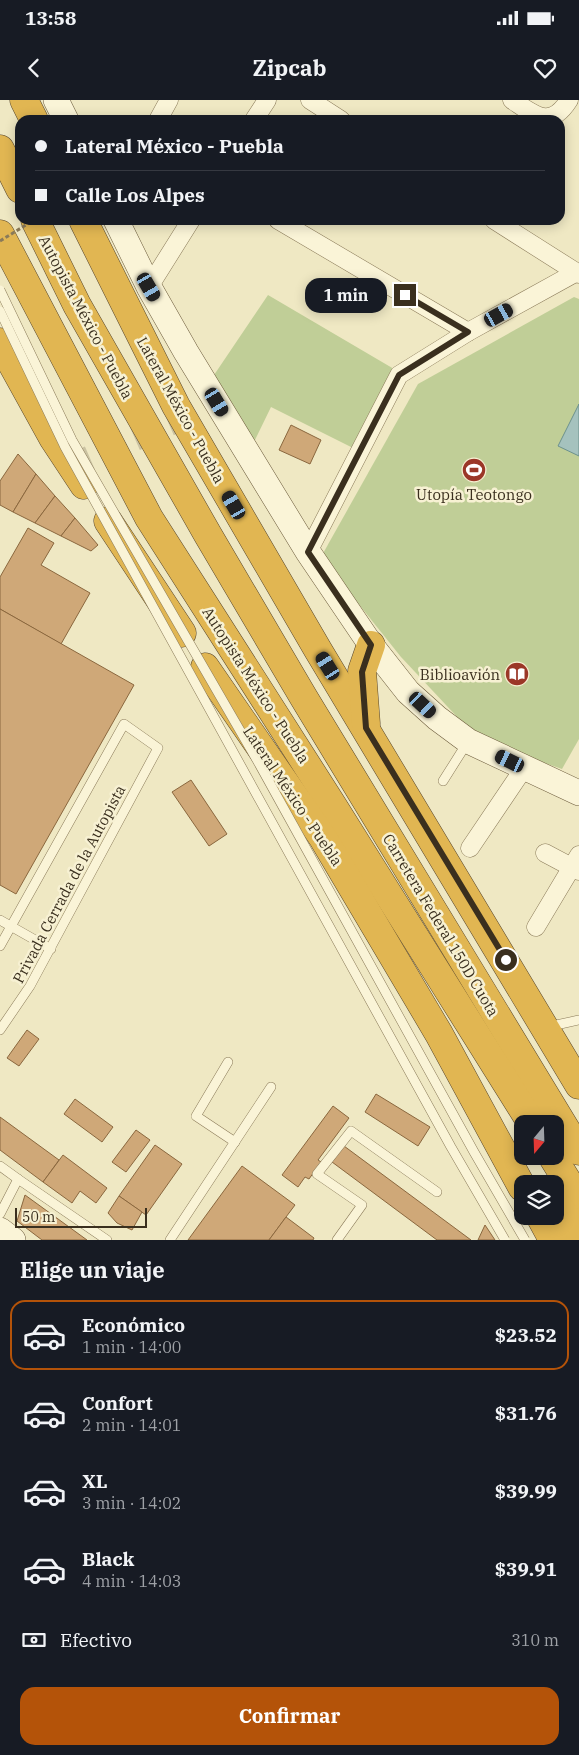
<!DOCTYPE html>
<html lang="es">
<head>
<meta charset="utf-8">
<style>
	:root { --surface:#171b24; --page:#242831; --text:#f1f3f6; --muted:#9ea1a6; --line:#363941; --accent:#b45309 }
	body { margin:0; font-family:"IBM Plex Serif",serif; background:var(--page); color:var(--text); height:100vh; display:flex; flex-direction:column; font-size:19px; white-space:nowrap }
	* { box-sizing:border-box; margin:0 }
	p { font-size:16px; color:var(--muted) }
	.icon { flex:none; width:28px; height:28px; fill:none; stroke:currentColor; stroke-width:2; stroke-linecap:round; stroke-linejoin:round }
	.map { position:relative; height:1140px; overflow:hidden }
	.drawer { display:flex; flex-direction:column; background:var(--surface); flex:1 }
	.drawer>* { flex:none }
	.banner { position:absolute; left:15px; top:15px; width:550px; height:110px; border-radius:15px; box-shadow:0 2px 12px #0003; display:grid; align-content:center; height:110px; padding:0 20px; background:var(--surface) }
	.needle { width:32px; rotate:199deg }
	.fabs { position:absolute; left:514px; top:1015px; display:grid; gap:10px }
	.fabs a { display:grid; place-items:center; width:50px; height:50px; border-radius:10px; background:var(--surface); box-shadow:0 2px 12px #0003; font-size:25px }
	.scale { position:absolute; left:15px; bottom:12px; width:132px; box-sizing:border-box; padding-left:5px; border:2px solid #3a2f1e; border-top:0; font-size:14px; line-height:18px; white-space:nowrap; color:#3a2f1e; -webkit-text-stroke:4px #f7f1d3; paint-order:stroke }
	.end { position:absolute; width:22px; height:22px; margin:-11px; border:6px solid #3a2f1e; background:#fff; box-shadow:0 0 0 2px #fff }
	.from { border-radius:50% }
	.bubble { position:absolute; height:35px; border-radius:15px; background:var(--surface); box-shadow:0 2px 12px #0003; font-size:16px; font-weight:700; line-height:35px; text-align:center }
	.car { position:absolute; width:15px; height:30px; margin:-15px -8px; border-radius:6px; box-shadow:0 0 4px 1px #0007; background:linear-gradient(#222 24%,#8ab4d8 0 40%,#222 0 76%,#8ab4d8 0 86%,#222 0) }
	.banner b { display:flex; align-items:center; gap:18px; height:48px; font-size:19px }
	.banner b+b { border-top:1px solid var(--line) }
	.banner i { width:12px; height:12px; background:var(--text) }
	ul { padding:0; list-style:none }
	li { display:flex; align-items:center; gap:15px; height:70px; margin:0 10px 8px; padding:0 10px; border:2px solid transparent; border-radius:15px }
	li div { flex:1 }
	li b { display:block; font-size:19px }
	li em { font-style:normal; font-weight:700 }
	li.active { border-color:var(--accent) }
	li>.icon { width:45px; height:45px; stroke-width:1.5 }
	h2 { padding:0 20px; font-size:22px; line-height:60px }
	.pay { display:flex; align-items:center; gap:12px; height:55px; padding:0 20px; font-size:19px }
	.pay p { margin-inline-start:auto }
	.primary-button { display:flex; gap:10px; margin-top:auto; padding:10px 20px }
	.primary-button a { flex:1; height:58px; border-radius:15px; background:var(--accent); color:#fff; font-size:20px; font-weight:700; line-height:58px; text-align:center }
	.status { display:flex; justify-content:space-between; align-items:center; height:35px; padding:0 25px; background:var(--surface); direction:ltr }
	.status svg { height:14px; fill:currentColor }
	header { display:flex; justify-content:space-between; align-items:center; height:65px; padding:0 20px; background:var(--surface); font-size:22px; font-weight:700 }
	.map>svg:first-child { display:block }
	.green { fill:#c0ce97 }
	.water { fill:#a5c2be; stroke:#6c918d }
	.building { fill:#cfa878; stroke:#8a673e }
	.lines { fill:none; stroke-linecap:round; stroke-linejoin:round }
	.secondary-tunnel { stroke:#cbc3a2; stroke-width:25; stroke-dasharray:25 12; stroke-linecap:butt }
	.lane-casing { stroke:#8a7a59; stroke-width:10 }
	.street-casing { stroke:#8a7a59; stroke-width:19 }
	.secondary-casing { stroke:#6c5b3c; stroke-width:26 }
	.highway-casing { stroke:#58472e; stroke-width:29 }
	.lane { stroke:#faf4d7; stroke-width:9 }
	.street { stroke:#faf4d7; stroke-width:18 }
	.secondary { stroke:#faf4d7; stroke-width:25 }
	.highway { stroke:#e1b652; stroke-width:28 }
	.lane-bridge-casing { stroke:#8a7a59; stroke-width:10; stroke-linecap:butt }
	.path-bridge { stroke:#8a7a59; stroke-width:3; stroke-dasharray:4 2.5; stroke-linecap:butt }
	.lane-bridge { stroke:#faf4d7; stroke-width:9 }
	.route { stroke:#3a2f1e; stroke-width:6 }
	.labels { text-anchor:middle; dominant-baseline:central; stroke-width:5; stroke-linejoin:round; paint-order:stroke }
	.street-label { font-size:15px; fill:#3a2f1e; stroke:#f7f1d3 }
	.poi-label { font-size:15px; fill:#3a2f1e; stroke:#f7f1d3 }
</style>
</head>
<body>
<div class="status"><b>13:58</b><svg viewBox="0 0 49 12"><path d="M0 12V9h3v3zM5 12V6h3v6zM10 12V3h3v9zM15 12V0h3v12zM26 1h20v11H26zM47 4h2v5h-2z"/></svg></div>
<header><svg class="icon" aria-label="back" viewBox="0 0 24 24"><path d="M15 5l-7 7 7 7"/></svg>Zipcab<svg class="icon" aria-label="heart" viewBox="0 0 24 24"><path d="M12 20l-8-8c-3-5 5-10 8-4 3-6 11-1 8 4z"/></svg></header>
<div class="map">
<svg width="579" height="1140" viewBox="0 0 579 1140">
	<rect width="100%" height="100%" fill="#efe8c3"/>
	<g class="green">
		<path d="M268 195 394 269 353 348 271 307 253 344 212 278Z"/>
		<path d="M574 197 579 199V639L562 669 516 653 477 633 461 621 401 557 321 457 418 284Z"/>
	</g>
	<path class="water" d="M579 304V356L558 346Z"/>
	<g class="building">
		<path d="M291 325 321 340 310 364 279 350Z"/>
		<path d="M18 354 36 374 13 412 0 405V381Z"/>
		<path d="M36 374 55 396 35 423 13 412Z"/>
		<path d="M55 396 75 418 61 436 35 423Z"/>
		<path d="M75 418 98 445 91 451 61 436Z"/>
		<path d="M28 428 54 443 41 465 90 493 61 544 0 509V477Z"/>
		<path d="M0 509 134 585 16 794 0 785Z"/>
		<path d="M191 680 227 734 209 746 172 692Z"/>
		<path d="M27 930 39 939 19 966 7 958Z"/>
		<path d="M376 994 430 1027 418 1046 365 1012Z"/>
		<path d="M75 999 113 1027 102 1042 64 1014Z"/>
		<path d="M333 1006 349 1018 318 1060 321 1062 309 1079 305 1077 298 1087 282 1075Z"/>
		<path d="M0 1017 59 1060 43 1082 0 1050Z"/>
		<path d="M136 1030 150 1040 126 1072 112 1062Z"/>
		<path d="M155 1045 182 1064 146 1115 119 1096Z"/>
		<path d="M344 1046 471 1140H437L332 1062Z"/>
		<path d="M63 1055 107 1088 96 1103 80 1091 72 1103 43 1082Z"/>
		<path d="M242 1066 295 1105 286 1117 269 1140H188Z"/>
		<path d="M25 1095 87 1140H42L17 1121Z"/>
		<path d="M119 1096 142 1112 132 1130 117 1123 108 1113Z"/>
		<path d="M286 1117 314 1138 313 1140H269Z"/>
		<path d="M485 1125 495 1140H478Z"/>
	</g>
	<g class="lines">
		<path class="secondary-tunnel" d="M67 368 198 311"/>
		<g class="lane-casing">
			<g id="lane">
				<path d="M443 681 467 643"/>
				<path d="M0 820 51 849"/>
				<path d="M0 846 124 624 158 648 30 886 0 930"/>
				<path d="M547 927 579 920"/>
				<path d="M228 962 196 1016 235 1042"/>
				<path d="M0 1066 18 1079"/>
				<path d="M0 1114 18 1079 107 1140"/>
				<path d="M170 1140 271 987"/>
				<path d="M337 1140 362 1105 317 1074 351 1031 437 1092"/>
			</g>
		</g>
		<g class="street-casing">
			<g id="street">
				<path d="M310 0 341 20"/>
				<path d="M512 0C535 15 550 30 569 0"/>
				<path d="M158 20 169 0"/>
				<path d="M254 20 267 0"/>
				<path d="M278 120 468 232"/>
				<path d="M494 120 579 174"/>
				<path d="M149 187 191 120"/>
				<path d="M308 452 399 275 468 232 575 173"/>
				<path d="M470 748 524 668"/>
				<path d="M545 753 579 771"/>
				<path d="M536 827 579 755"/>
			</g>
		</g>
		<g class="secondary-casing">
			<g id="secondary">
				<path d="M56 0 66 20"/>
				<path d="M116 120 149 187 186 252 308 452 371 545 408 592 437 618 468 641 579 693"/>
				<path d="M0 1130 13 1140"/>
			</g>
		</g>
		<g class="highway-casing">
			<g id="highway">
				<path d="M24 0 34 20"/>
				<path d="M0 49 20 89"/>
				<path d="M35 120 77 205 208 435 304 598 579 1051"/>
				<path d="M83 120 176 306 318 550 579 985"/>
				<path d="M0 134 149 418 333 706 532 1024"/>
				<path d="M0 242 53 338 84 385"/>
				<path d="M108 421 182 533"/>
				<path d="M205 567 323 738 439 934 522 1087"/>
				<path d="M366 624 362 571 371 545"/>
				<path d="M552 1056 579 1100"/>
				<path d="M555 1102 579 1135"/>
				<path d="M540 1116 553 1140"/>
			</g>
		</g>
		<use href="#lane" class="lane"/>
		<use href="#street" class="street"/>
		<use href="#secondary" class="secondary"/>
		<use href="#highway" class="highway"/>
		<g class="lane-bridge-casing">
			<g id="lane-bridge">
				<path d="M0 190 72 340 257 660 474 1052 525 1140"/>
				<path d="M0 211 65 347 451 1047 505 1140"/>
			</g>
		</g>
		<path class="path-bridge" d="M0 141 34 120"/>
		<use href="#lane-bridge" class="lane-bridge"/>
	</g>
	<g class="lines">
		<path class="route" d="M405 195 468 232 399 275 308 452 371 545 362 572 366 628 506 860"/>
	</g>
	<defs>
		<g id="stadium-disc" transform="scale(1.25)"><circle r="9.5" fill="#9b3727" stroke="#f7f1d3"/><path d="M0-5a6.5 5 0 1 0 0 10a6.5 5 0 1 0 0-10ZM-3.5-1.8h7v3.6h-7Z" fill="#fff"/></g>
		<g id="library-disc" transform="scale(1.25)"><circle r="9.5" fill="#9b3727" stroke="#f7f1d3"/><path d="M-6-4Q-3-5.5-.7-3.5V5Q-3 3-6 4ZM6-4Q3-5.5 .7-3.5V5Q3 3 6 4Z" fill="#fff"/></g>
	</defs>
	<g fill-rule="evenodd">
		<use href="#stadium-disc" x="474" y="370"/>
		<use href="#library-disc" x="517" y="574"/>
	</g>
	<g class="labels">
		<g class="street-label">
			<text transform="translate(86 217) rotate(62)">Autopista México - Puebla</text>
			<text transform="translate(181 310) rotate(61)">Lateral México - Puebla</text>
			<text transform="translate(256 585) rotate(57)">Autopista México - Puebla</text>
			<text transform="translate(293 696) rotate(56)">Lateral México - Puebla</text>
			<text transform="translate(69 784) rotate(-62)">Privada Cerrada de la Autopista</text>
			<text transform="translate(441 825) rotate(59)">Carretera Federal 150D Cuota</text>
		</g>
		<g class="poi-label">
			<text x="474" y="394">Utopía Teotongo</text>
			<text x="500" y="574" text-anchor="end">Biblioavión</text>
		</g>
	</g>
</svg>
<div class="fabs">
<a><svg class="needle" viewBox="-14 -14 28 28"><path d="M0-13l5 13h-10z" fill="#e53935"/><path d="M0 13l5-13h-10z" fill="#9ea1a6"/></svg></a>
<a><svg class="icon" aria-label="layers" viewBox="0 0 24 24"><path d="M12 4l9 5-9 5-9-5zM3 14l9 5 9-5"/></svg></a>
</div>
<div class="scale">50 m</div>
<i class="end from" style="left:506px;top:860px"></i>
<i class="end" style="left:405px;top:195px"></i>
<div class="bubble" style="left:305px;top:178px;width:82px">1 min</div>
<i class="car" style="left:149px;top:187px;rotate:150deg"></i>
<i class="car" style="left:499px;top:215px;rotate:61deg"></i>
<i class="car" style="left:217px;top:302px;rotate:149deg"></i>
<i class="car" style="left:234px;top:405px;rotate:330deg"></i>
<i class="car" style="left:328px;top:566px;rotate:328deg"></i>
<i class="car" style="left:423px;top:605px;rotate:133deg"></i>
<i class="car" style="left:510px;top:661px;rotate:296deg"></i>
<div class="banner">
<b><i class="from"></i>Lateral México - Puebla</b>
<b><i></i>Calle Los Alpes</b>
</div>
</div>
<section class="drawer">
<h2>Elige un viaje</h2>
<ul>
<li class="active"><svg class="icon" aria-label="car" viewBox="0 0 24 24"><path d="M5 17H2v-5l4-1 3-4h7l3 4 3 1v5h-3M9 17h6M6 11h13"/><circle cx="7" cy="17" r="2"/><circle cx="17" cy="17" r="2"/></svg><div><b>Económico</b><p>1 min · 14:00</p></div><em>$23.52</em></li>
<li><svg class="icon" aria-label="car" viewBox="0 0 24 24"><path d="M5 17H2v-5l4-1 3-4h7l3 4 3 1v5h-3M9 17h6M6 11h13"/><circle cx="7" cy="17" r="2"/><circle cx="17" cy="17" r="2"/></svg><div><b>Confort</b><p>2 min · 14:01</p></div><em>$31.76</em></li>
<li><svg class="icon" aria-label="car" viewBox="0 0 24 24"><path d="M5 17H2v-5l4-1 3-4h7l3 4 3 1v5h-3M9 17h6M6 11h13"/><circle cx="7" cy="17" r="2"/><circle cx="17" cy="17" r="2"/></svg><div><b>XL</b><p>3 min · 14:02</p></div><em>$39.99</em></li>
<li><svg class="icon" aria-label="car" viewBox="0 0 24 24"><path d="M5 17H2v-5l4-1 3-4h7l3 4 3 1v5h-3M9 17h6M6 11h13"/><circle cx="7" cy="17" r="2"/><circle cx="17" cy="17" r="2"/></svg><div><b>Black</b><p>4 min · 14:03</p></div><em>$39.91</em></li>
</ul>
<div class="pay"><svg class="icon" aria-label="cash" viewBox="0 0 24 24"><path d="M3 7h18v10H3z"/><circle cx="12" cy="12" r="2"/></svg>Efectivo<p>310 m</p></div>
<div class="primary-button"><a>Confirmar</a></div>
</section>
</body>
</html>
